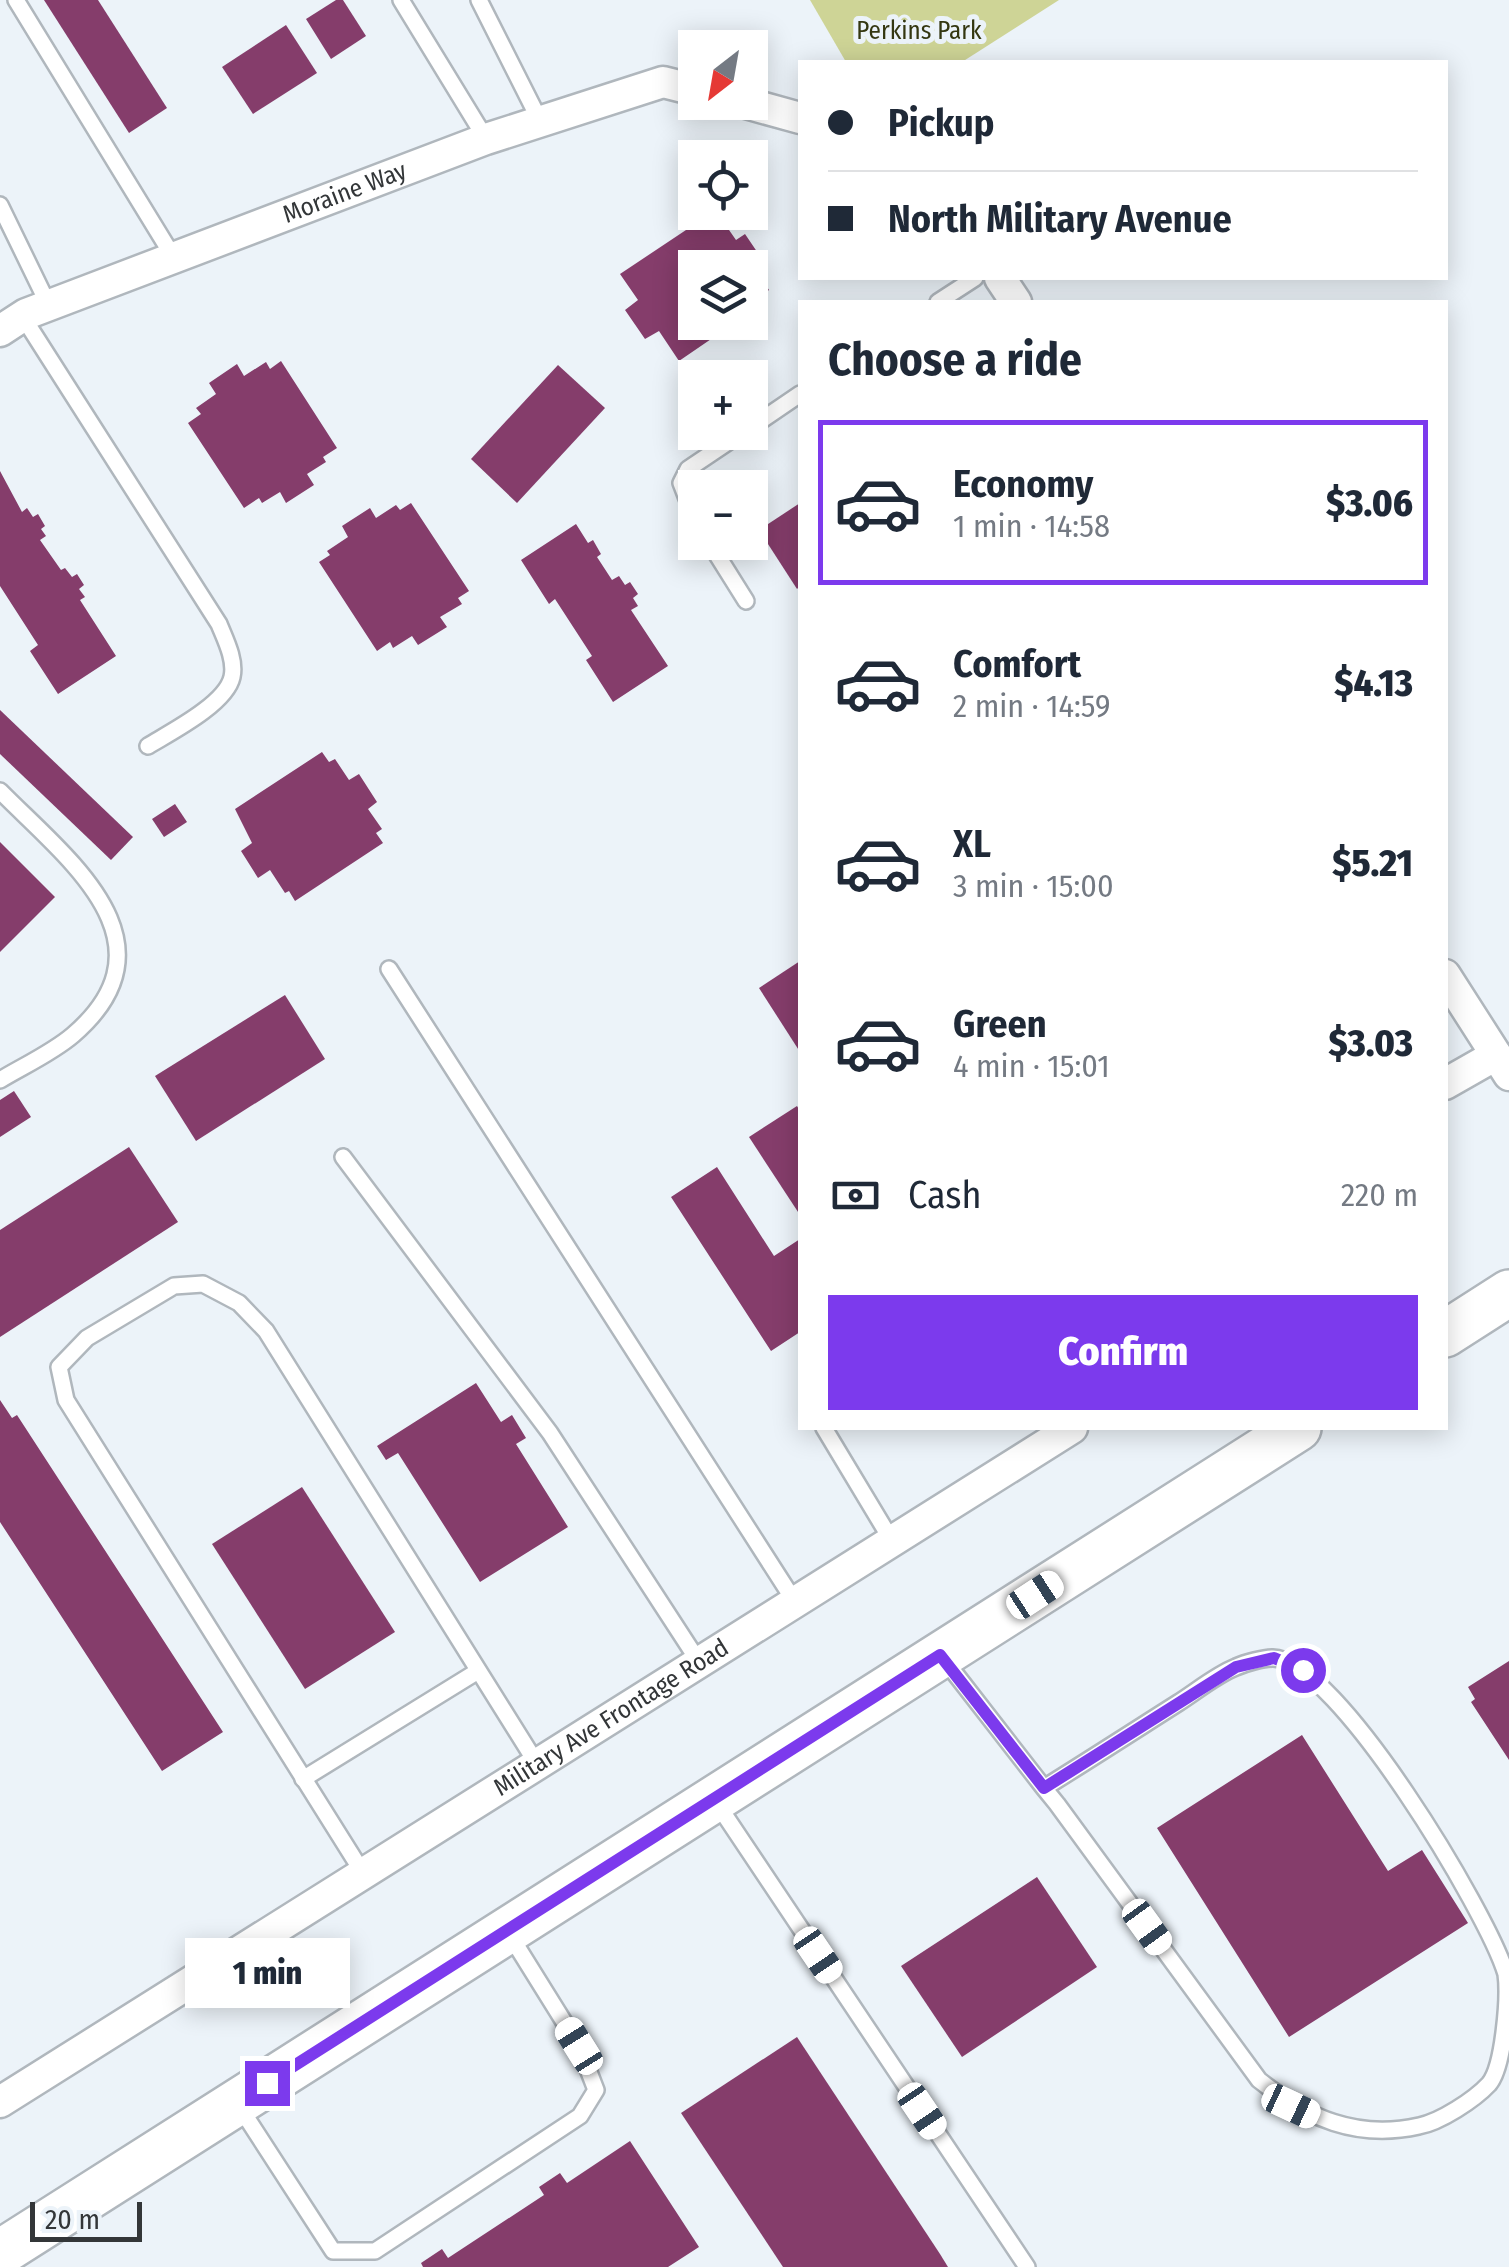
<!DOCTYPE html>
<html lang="en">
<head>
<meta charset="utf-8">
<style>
	:root { --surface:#fff; --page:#f6f6f7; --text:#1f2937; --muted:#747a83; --line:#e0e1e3; --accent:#7c3aed }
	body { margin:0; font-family:"Fira Sans Condensed",sans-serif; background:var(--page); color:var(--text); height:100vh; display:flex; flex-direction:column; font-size:38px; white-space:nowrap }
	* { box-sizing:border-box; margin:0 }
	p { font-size:32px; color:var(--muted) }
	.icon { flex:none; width:55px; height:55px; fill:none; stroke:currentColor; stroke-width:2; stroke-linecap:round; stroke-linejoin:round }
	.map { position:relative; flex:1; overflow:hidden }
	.drawer { position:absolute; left:798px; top:300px; width:650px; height:1130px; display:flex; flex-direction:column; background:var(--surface); border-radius:0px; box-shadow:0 5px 25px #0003 }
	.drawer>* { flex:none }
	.top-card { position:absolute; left:798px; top:60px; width:650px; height:220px; border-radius:0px; box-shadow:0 5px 25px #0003; display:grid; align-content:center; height:220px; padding:0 30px; background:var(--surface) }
	.needle { width:65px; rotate:211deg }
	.buttons { position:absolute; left:678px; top:30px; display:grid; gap:20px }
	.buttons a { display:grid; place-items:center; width:90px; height:90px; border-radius:0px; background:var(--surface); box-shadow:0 5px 25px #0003; font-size:50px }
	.scale { position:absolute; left:30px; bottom:25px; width:112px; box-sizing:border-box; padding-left:10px; border:5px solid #333638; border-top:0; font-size:28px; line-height:35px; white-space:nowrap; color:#333638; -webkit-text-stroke:8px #ecf3f9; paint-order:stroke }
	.end { position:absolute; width:45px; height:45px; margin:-22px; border:12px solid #7c3aed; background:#fff; box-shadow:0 0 0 5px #fff }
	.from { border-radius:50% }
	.bubble { position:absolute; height:70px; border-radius:0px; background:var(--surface); box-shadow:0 5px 25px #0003; font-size:32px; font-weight:800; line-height:70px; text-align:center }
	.car { position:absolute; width:30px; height:60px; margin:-30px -15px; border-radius:12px; box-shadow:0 0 8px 2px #0007; background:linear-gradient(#fff 24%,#345 0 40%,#fff 0 76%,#345 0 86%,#fff 0) }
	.top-card b { display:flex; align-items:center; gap:35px; height:95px; font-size:38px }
	.top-card b+b { border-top:2px solid var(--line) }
	.top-card i { width:25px; height:25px; background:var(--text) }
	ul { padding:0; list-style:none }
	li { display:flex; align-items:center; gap:30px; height:165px; margin:0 20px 15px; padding:0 10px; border:5px solid transparent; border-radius:0px }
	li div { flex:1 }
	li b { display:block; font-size:38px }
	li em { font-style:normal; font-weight:800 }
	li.current { border-color:var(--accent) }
	li>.icon { width:90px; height:90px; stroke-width:1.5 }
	h2 { padding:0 30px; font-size:45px; line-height:120px }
	.pay { display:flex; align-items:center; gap:25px; height:110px; padding:0 30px; font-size:38px }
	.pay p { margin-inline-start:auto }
	.primary-button { display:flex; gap:20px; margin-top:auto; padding:20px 30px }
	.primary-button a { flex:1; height:115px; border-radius:0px; background:var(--accent); color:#fff; font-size:40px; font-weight:800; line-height:115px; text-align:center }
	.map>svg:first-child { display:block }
	.green { fill:#ced496 }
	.building { fill:#853d6b }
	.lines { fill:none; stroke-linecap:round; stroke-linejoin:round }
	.service-casing { stroke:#b0b7bd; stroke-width:20 }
	.minor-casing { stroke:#b0b7bd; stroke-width:35 }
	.secondary-casing { stroke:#b0b7bd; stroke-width:50 }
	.service { stroke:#fff; stroke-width:15 }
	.minor { stroke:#fff; stroke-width:30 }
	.secondary { stroke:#fff; stroke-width:45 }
	.route { stroke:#7c3aed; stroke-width:12 }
	.labels { text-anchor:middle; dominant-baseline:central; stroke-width:10; stroke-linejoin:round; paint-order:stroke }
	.park-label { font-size:25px; fill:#343711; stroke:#ecf3f9 }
	.street-label { font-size:25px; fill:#333638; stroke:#ecf3f9 }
</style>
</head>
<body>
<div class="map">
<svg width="1509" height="2267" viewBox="0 0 1509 2267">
	<rect width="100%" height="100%" fill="#ecf3f9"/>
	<path class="green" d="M810 0H1059L962 62H846Z"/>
	<g class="building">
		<path d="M44 0H98L167 108 129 133Z"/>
		<path d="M336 0H343L366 36 331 59 306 19Z"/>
		<path d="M286 25 317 73 253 114 222 67Z"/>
		<path d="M710 214 715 221 720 217 736 240 745 234 764 262 754 268 769 290 759 297 763 305 750 313V268H695V322H736L679 361 659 331 645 339 625 310 638 300 620 274Z"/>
		<path d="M281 361 337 448 323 457 326 462 307 474 314 485 286 503 280 492 262 503 259 498 244 508 188 423 201 414 196 408 216 394 209 383 237 364 244 376 266 362 270 369Z"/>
		<path d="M558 365 605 408 517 503 471 459Z"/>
		<path d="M0 471 22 512 27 508 33 517 38 514 45 526 41 529 46 536 40 540 61 570 65 568 72 577 77 574 84 585 79 589 85 597 80 600 116 656 58 694 30 651 38 645 0 586Z"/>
		<path d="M411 503 469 591 458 598 462 604 440 617 447 627 418 645 412 636 393 648 390 642 377 651 319 562 330 555 327 551 348 537 342 526 370 508 376 518 396 505 400 510Z"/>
		<path d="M800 503V586L797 589 759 530Z"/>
		<path d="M576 524 588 543 593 540 601 554 597 557 612 580 619 576 625 585 630 582 638 594 633 598 638 606 631 610 668 666 613 702 586 660 592 656 555 599 549 604 521 560Z"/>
		<path d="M0 710 133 837 111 860 0 754Z"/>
		<path d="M322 752 329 762 335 759 349 780 359 774 377 802 368 809 382 829 376 833 383 843 295 901 289 891 285 893 270 870 258 878 241 851 252 843 235 809Z"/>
		<path d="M175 804 187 822 164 837 152 819Z"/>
		<path d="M0 842 55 897 0 952Z"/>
		<path d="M800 961V1052L759 988Z"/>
		<path d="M285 995 325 1059 196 1141 155 1076Z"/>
		<path d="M14 1091 31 1117 0 1137V1100Z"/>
		<path d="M797 1106 800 1111V1215L749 1137Z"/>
		<path d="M129 1147 178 1222 0 1337V1230Z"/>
		<path d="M717 1167 774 1256 800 1239V1332L771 1351 671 1197Z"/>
		<path d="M476 1383 501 1422 512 1415 526 1438 516 1444 568 1527 480 1582 398 1453 386 1460 377 1446Z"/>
		<path d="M0 1400 12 1418 17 1415 223 1732 162 1771 0 1522Z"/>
		<path d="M302 1487 395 1632 305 1689 212 1544Z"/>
		<path d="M1509 1661V1760L1471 1702 1475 1699 1468 1687Z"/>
		<path d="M1302 1735 1388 1871 1422 1850 1468 1923 1289 2037 1157 1828Z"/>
		<path d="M1037 1877 1097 1967 962 2057 901 1966Z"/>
		<path d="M797 2037 940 2254 948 2267H783L681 2113Z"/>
		<path d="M630 2141 699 2247 668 2267H423L421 2263 442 2249 448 2258 544 2195 539 2187 560 2173 567 2183Z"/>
	</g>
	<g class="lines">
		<g class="service-casing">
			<g id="service">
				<path d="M16 0 174 258"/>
				<path d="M401 0 486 139"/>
				<path d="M479 0 540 121"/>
				<path d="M0 205 49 306"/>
				<path d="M938 302 975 278"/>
				<path d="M23 317 219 624C225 639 236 660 232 677 226 704 171 732 148 746"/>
				<path d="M750 428 800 394"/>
				<path d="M695 519 681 483 688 469 743 432"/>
				<path d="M709 542 746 601"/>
				<path d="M0 791C66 858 181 942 73 1035 52 1053 23 1066 0 1080"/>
				<path d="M389 969 795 1602"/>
				<path d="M343 1157 550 1433 699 1662"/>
				<path d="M824 1428 892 1541"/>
				<path d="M943 1658 1044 1788 1057 1804 1259 2080C1307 2118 1357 2140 1419 2126 1440 2122 1474 2100 1489 2084 1504 2066 1509 1996 1506 1974 1488 1913 1336 1659 1273 1658 1263 1658 1245 1663 1236 1667 1216 1675 1197 1691 1178 1703 1134 1731 1089 1760 1044 1788"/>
				<path d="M303 1779 478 1671"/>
				<path d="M716 1802 1027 2267"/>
				<path d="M363 1873 66 1400 59 1367 87 1338 174 1286 203 1284 239 1303 266 1331 537 1764"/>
				<path d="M239 2106 333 2251H375L580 2116 596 2090 579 2046 508 1932"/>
			</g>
		</g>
		<g class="minor-casing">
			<g id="minor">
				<path d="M742 102 800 118"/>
				<path d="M1000 278 1016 302"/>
				<path id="s1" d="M0 331 26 314 486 139 663 82 695 90"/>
				<path d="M1445 975 1509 1075"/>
				<path d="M1445 1084 1496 1055"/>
				<path id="s2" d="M0 2102 1072 1428"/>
			</g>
		</g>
		<g class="secondary-casing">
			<g id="secondary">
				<path d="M1445 1334 1509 1293"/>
				<path d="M0 2253 1298 1428"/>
			</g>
		</g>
		<use href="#service" class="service"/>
		<use href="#minor" class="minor"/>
		<use href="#secondary" class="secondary"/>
	</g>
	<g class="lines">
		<path class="route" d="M267 2083 940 1655 1044 1788 1236 1667 1274 1658 1303 1670"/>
	</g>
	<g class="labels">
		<g class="park-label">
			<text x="919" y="31">Perkins Park</text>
		</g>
		<g class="street-label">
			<text stroke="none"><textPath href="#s1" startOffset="372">Moraine Way</textPath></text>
			<text stroke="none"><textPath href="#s2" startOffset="722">Military Ave Frontage Road</textPath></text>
		</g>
	</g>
</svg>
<div class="buttons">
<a><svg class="needle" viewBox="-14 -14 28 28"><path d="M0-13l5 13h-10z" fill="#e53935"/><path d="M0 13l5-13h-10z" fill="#747a83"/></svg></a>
<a><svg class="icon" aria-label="locate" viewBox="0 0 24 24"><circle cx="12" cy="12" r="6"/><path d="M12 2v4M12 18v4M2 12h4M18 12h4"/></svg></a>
<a><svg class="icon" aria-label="layers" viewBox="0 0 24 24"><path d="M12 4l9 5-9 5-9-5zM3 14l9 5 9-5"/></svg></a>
<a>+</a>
<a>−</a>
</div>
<div class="scale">20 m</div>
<i class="end from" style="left:1303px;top:1670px"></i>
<i class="end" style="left:267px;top:2083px"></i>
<div class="bubble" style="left:185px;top:1938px;width:165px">1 min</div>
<i class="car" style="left:1035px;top:1595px;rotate:57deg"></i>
<i class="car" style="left:1147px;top:1927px;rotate:144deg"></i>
<i class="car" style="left:818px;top:1955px;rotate:146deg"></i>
<i class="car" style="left:579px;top:2046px;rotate:328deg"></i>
<i class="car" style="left:1291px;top:2106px;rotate:115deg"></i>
<i class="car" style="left:922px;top:2111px;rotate:146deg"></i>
<div class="top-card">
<b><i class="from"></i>Pickup</b>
<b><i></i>North Military Avenue</b>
</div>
<section class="drawer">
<h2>Choose a ride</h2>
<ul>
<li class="current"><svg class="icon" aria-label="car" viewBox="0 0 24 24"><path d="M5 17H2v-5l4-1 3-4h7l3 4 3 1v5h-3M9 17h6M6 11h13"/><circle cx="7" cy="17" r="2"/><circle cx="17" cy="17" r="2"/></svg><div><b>Economy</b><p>1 min · 14:58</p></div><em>$3.06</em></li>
<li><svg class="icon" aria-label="car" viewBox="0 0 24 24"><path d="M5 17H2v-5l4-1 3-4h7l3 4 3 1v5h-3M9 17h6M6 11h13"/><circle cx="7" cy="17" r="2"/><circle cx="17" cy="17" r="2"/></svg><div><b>Comfort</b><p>2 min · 14:59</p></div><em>$4.13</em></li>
<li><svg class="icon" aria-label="car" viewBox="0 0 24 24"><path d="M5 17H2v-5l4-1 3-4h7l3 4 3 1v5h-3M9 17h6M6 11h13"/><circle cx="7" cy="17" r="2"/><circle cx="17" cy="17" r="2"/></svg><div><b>XL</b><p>3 min · 15:00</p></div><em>$5.21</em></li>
<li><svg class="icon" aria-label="car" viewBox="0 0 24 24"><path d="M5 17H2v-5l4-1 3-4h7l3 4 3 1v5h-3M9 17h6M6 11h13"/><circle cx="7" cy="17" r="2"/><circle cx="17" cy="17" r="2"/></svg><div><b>Green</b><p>4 min · 15:01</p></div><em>$3.03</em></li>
</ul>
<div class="pay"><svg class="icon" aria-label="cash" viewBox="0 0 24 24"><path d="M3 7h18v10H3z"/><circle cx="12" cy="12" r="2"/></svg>Cash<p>220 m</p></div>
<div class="primary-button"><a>Confirm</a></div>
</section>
</div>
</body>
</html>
